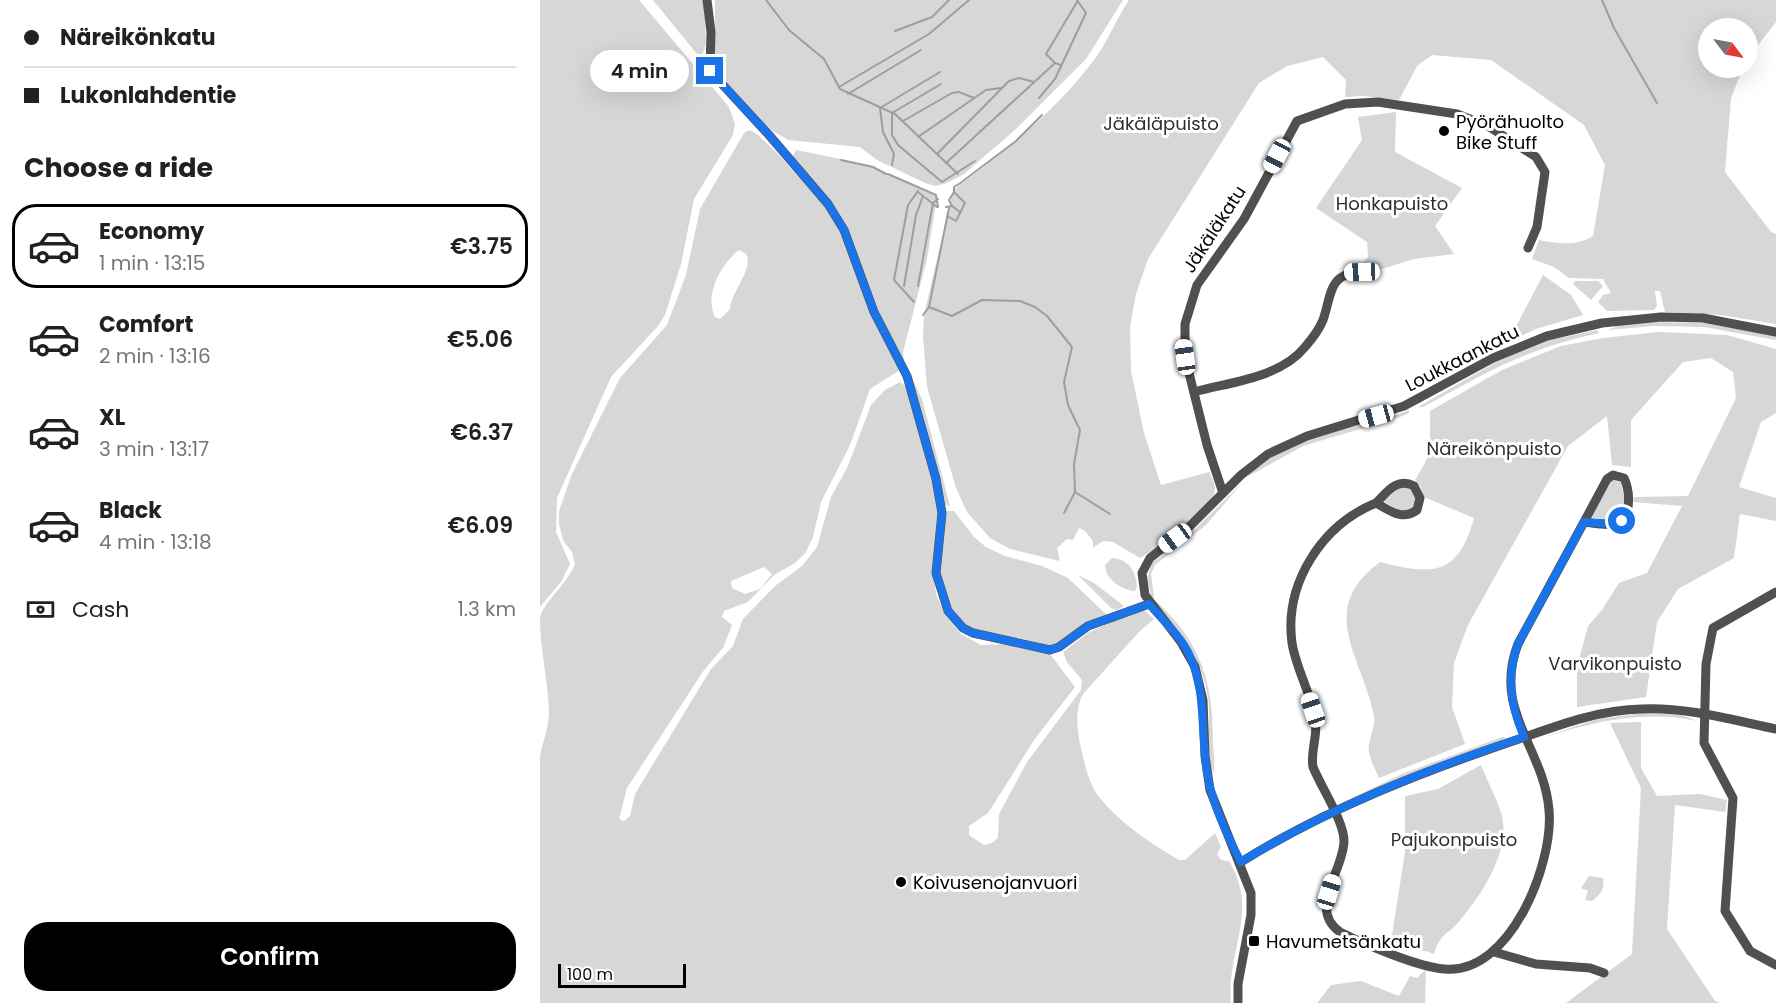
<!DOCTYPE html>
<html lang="en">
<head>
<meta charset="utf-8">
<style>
	:root { --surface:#fff; --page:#f2f2f2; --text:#202124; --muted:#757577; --line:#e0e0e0; --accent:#000 }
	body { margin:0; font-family:Poppins,sans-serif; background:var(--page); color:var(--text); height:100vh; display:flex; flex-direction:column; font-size:22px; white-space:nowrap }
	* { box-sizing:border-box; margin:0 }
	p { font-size:20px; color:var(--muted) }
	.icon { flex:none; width:33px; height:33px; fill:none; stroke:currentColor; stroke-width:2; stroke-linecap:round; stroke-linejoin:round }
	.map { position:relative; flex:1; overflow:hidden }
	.panel { display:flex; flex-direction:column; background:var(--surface); width:540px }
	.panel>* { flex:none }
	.guide { display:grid; align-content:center; height:132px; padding:0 24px; background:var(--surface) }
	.needle { width:39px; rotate:122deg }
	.fabs { position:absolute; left:1158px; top:18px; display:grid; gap:12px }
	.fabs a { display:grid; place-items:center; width:60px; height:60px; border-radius:50%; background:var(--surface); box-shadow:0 6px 24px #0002; font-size:30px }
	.scale { position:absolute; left:18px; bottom:15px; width:128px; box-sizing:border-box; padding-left:6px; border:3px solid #000; border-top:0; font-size:16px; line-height:21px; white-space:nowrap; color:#000; -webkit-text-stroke:4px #fff; paint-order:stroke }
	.end { position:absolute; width:27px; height:27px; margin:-14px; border:8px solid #1a73e8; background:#fff; box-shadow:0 0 0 3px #fff }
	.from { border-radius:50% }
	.bubble { position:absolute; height:42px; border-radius:21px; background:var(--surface); box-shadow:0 6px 24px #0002; font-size:20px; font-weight:600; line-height:42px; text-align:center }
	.car { position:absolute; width:18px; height:36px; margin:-18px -9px; border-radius:8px; box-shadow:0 0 4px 2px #0007; background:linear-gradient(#fff 24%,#345 0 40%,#fff 0 76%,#345 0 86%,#fff 0) }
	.guide b { display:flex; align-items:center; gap:21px; height:57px; font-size:22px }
	.guide b+b { border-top:2px solid var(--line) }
	.guide i { width:15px; height:15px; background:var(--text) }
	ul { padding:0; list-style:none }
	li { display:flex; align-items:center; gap:18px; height:84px; margin:0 12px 9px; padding:0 12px; border:3px solid transparent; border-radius:24px }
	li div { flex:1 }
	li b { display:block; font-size:22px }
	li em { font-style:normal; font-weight:600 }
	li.current { border-color:var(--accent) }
	li>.icon { width:54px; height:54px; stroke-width:1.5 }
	h2 { padding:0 24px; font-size:27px; line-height:72px }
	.pay { display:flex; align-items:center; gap:15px; height:66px; padding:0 24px; font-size:22px }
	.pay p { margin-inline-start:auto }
	.cta { display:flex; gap:12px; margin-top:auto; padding:12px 24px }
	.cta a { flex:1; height:69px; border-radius:24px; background:var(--accent); color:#fff; font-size:24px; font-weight:600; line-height:69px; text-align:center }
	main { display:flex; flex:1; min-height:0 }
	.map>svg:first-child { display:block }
	.green { fill:#d7d7d7; fill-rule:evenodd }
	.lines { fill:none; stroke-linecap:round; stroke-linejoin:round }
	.stream { stroke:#9e9e9e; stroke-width:2 }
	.minor { stroke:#505050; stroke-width:9 }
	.route { stroke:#1a73e8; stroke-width:8 }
	.poi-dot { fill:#000; stroke:#fff; stroke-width:2 }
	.labels { text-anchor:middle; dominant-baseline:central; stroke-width:6; stroke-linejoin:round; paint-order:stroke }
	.poi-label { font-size:18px; fill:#000; stroke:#fff; text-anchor:start }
	.park-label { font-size:18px; fill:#2e2e2e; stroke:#fff }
	.street-label { font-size:18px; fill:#000; stroke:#fff }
</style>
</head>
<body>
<main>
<section class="panel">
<div class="guide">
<b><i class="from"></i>Näreikönkatu</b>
<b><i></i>Lukonlahdentie</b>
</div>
<h2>Choose a ride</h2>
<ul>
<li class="current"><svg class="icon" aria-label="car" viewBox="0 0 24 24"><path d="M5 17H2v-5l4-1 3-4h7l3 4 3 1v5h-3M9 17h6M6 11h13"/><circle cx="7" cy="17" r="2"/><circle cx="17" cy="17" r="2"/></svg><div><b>Economy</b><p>1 min · 13:15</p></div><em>€3.75</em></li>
<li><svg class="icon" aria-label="car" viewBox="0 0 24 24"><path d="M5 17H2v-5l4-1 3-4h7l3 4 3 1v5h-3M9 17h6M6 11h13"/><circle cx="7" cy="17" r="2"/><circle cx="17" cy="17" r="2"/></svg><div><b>Comfort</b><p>2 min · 13:16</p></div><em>€5.06</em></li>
<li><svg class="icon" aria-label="car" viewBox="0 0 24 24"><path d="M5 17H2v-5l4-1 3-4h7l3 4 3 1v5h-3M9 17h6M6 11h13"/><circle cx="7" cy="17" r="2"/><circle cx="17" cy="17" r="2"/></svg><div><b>XL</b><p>3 min · 13:17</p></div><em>€6.37</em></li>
<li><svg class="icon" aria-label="car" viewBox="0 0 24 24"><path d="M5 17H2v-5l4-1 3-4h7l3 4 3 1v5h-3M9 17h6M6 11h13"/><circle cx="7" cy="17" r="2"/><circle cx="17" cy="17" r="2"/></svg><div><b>Black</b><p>4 min · 13:18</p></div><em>€6.09</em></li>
</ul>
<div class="pay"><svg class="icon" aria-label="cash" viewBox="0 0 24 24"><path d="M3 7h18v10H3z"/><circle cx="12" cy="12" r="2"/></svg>Cash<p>1.3 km</p></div>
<div class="cta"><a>Confirm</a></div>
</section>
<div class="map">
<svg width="1236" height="1003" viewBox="0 0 1236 1003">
	<rect width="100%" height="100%" fill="#fff"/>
	<g class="green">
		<path d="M0 0H99L189 107 195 124 193 135 154 199 141 264 125 315 118 326 71 377 17 498 16 532 30 564 21 582 0 607Z"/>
		<path d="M113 0H164L166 44 161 59Z"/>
		<path d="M175 0H583L546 59 476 129 424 174 407 183 395 186 385 183 337 160 320 147 248 140 228 128 175 71Z"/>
		<path d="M589 0H1236V22L1208 58V28H1168V68H1203L1191 98 1185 172 1231 232 1236 234V324L1181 315 1125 312 1120 291H1115L1117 306 1114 310 1067 311 1058 302 1063 295 1071 293 1063 279 1029 278 1014 267 992 259 999 240C1016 244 1038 246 1053 236L1065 165 1044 125 951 60 892 55 877 66 859 100 822 96 805 97 806 80 783 57 747 66 719 83 608 259 596 294 590 327 591 371 604 433 621 485 669 472C672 478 677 486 674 494 668 509 615 550 600 558L573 542 563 541 553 548V541L545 531 539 528 533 540 527 539 517 548 520 561 470 549 450 538 427 512 416 488 387 387 383 336 384 315 412 195 416 188C467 150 519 108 557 56 569 38 577 18 589 0Z"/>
		<path d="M856 112 855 152 922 188 895 226 914 254 874 259 835 271 822 264 828 257 827 242 776 208 822 140 818 117Z"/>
		<path d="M209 130 217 134 236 152 295 218 360 370 330 389 310 445 281 502 273 537 266 552 255 563 234 575 208 602 184 611 182 617 192 625 183 648 164 670 87 788 79 819 84 821 90 816 95 794 171 669 193 646 203 619 235 586 262 566 277 547 291 497 308 466 331 405 345 390 360 382 366 387 400 510 394 578 396 594 405 615 421 634 441 645 467 644 510 654 535 687 494 740 448 813 429 826V835L444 845 452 843 458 838 459 814 487 762 541 690 542 680 527 662 523 652 548 633 598 609 605 611 614 619 599 632 543 694C535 709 537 727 540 744 544 761 548 783 559 797 581 824 610 843 639 860H645L675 833 681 847 677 854 681 860 689 861C720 912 686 950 691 1003H0V756C3 741 9 726 9 711 8 680 0 650 0 618 3 602 29 582 35 564L32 552 23 540 19 524V511L32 474 80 378 127 325 146 275 160 209 204 133ZM199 250 206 254C214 269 191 292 190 309L180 319 175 317C164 295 181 264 199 250ZM224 567 232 574 220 589 205 594 192 588 191 581Z"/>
		<path d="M256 150 330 165 397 197 387 259 363 352 364 361 332 301 305 223 253 156Z"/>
		<path d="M1003 275 1031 295 1043 315 996 329 968 342Z"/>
		<path d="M1035 281H1058L1063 286 1051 300 1033 284Z"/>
		<path d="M1113 322 1164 323 1236 336V340L1164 327 1114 326 1067 330 1081 325Z"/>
		<path d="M1057 330 1059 333C985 349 947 372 883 407H878L958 361 1010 340Z"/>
		<path d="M1119 332 1187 335 1236 349V413L1221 422 1199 487 1236 498V521L1200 514 1194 558 1138 589 1117 622 1106 697 1037 707V667L1048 626 1062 610 1079 583 1107 573 1142 506 1093 502 1094 497 1148 496 1196 398 1193 372 1171 358 1143 362 1091 420V467L1072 465 1067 416 1028 446 928 625 914 663 912 707 925 744 839 778C836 770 830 761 829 752 827 741 836 728 834 716 823 658 775 610 840 562 892 575 918 577 934 518L884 497 881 487 875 480 886 461 890 449V411L962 370 1021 346 1063 338Z"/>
		<path d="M371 376 382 399 410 506 404 504Z"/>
		<path d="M869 410V413L860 417 763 446 707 477C744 432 818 430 869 410Z"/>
		<path d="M1074 479 1081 483 1085 504 1078 519 1067 521 1051 517 1071 480Z"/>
		<path d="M703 482 666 525 615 565 611 574 614 597 612 598 607 580 612 563 656 528Z"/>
		<path d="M862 486 873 490 877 498 873 508 863 512 843 501Z"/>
		<path d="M406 511H414L434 537 446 547 465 556 502 566 528 578 567 615 521 642 508 646 430 629 412 609 398 573Z"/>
		<path d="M572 558C589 559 596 572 597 587L595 591C581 590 566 580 565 565Z"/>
		<path d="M538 575 554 583 584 606 577 610 571 608Z"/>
		<path d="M617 602C661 643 673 682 673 741 673 751 676 764 673 773 665 755 670 728 669 708 667 664 642 635 615 603Z"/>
		<path d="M1104 713 1142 715 1157 721C1101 709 1049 723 995 740L1057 719Z"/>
		<path d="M1101 722V768L1117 796 1160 794 1187 800 1185 812 1135 805 1127 929 1175 1001 1180 1003H1026L1092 954 1101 788 1070 723Z"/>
		<path d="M962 737 966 738 810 799 862 774Z"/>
		<path d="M941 765C947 781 957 798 962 816 970 851 943 893 921 919 908 936 901 931 894 954 879 946 865 954 850 948L865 852V796L898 789Z"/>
		<path d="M1049 876 1063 878C1065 889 1061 894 1052 901L1045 900 1048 891 1041 888Z"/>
		<path d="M886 969 885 1003H777L791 985 821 981 859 996 870 976 877 978Z"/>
	</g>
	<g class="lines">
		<g class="stream">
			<path d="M226 0 249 30 284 59 300 89 355 114 418 174"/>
			<path d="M1062 0 1074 28 1117 103"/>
			<path d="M355 31 392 17 409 0"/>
			<path d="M521 65 515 63 506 54 537 2"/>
			<path d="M401 84 352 113V135L358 145 402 182 435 161"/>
			<path d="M299 87 389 34 429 0"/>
			<path d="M308 94 381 50"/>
			<path d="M499 98 515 79 546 13 537 0"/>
			<path d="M363 121 412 93 419 92 434 98"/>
			<path d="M378 137 446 90 461 88"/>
			<path d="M397 154 469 81 479 78 494 82"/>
			<path d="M301 160 333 167 346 174"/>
			<path d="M406 163 515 63"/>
			<path d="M352 165 354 154 343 132 340 108 400 72"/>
			<path d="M348 174 396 195 398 207"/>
			<path d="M423 181 476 141 502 115"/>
			<path d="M378 192 397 207"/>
			<path d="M412 206 409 200 414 192"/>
			<path d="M406 207 412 206 420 212"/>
			<path d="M409 208 389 307 412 316 442 300 480 301 495 307 507 316 532 347 524 382 528 405 540 430 534 464 535 492 570 514"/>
			<path d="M407 216 416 221 425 203 414 192V187L422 182"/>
			<path d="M364 286 376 215 383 196"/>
			<path d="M378 286 393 203 398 199"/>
			<path d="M374 302 354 280 368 205 378 191"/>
			<path d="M383 315 389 307"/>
			<path d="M524 513 535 492"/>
		</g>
		<g class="minor">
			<path d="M167 0 171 32 170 71 229 135 288 204 304 230 334 312 367 376 396 479 402 513 396 573 408 611 423 628 433 633 510 650 519 647 548 626 609 604"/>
			<path d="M654 392C690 382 740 378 765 347 772 339 779 330 783 320 792 294 788 273 822 272"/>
			<path d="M683 493 667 445 645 357V324L657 285 704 219 757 121 805 104 838 102 917 114 948 126 996 157 1005 172 997 227 988 248"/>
			<path d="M836 503C847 492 857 477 874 486L880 498 877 510C862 521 851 511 836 503 782 525 744 583 752 643 756 668 770 692 775 717 779 734 770 750 773 767 781 787 804 821 804 841 804 870 767 909 800 932 824 944 878 967 904 969 970 976 1014 863 1009 810 1004 748 952 711 978 644L1044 522C1053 523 1064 525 1073 524 1093 522 1090 491 1084 478L1073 475 1067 479 1044 522"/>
			<path d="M1236 592 1173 628 1166 664 1164 743 1193 798 1185 911 1210 951 1236 965"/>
			<path d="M701 862C786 809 884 771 979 739 1019 725 1058 710 1102 709 1147 707 1192 720 1236 729"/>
			<path d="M954 952 996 964 1050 968 1064 973"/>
			<path d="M698 1003V984L711 915V893L670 790 665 756 663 700 655 667 641 642 605 595 602 573 610 558 649 527 701 475 728 454 767 436 864 406 953 358 1007 336 1062 323 1121 317 1163 318 1236 332"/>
		</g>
	</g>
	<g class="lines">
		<path class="route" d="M170 71 229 135 288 204 304 230 334 312 367 376 396 479 402 513 396 573 408 611 423 628 433 633 510 650 519 647 548 626 609 604C622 620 640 635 649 654 667 693 660 731 667 772 672 804 686 833 701 862 788 808 887 769 984 737 970 706 966 676 978 644L1044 522 1073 524 1082 521"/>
	</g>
	<g class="poi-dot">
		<circle cx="904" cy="131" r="6"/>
		<circle cx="361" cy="882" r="6"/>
		<rect x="708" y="935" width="12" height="12" rx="3"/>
	</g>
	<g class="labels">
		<g class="poi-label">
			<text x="916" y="121">Pyörähuolto<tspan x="916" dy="21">Bike Stuff</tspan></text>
			<text x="373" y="882">Koivusenojanvuori</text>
			<text x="726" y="941">Havumetsänkatu</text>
		</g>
		<g class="park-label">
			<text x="621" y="123">Jäkäläpuisto</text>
			<text x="852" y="203">Honkapuisto</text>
			<text x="954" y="448">Näreikönpuisto</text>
			<text x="1075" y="663">Varvikonpuisto</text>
			<text x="914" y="839">Pajukonpuisto</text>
		</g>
		<g class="street-label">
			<text transform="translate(674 229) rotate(-57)">Jäkäläkatu</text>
			<text transform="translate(922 358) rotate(-27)">Loukkaankatu</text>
		</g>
	</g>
</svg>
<div class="fabs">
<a><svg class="needle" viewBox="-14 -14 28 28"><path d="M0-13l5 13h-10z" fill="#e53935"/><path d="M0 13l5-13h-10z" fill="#757577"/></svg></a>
</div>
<div class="scale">100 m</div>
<i class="end from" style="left:1082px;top:521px"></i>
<i class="end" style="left:170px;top:71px"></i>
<div class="bubble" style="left:50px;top:50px;width:99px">4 min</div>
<i class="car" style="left:737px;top:156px;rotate:208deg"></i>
<i class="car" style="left:822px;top:272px;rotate:268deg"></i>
<i class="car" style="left:645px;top:357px;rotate:352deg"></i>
<i class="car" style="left:836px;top:416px;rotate:255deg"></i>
<i class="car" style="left:635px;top:538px;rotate:234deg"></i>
<i class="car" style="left:773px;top:710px;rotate:341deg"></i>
<i class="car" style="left:789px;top:892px;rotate:17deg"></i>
</div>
</main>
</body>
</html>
